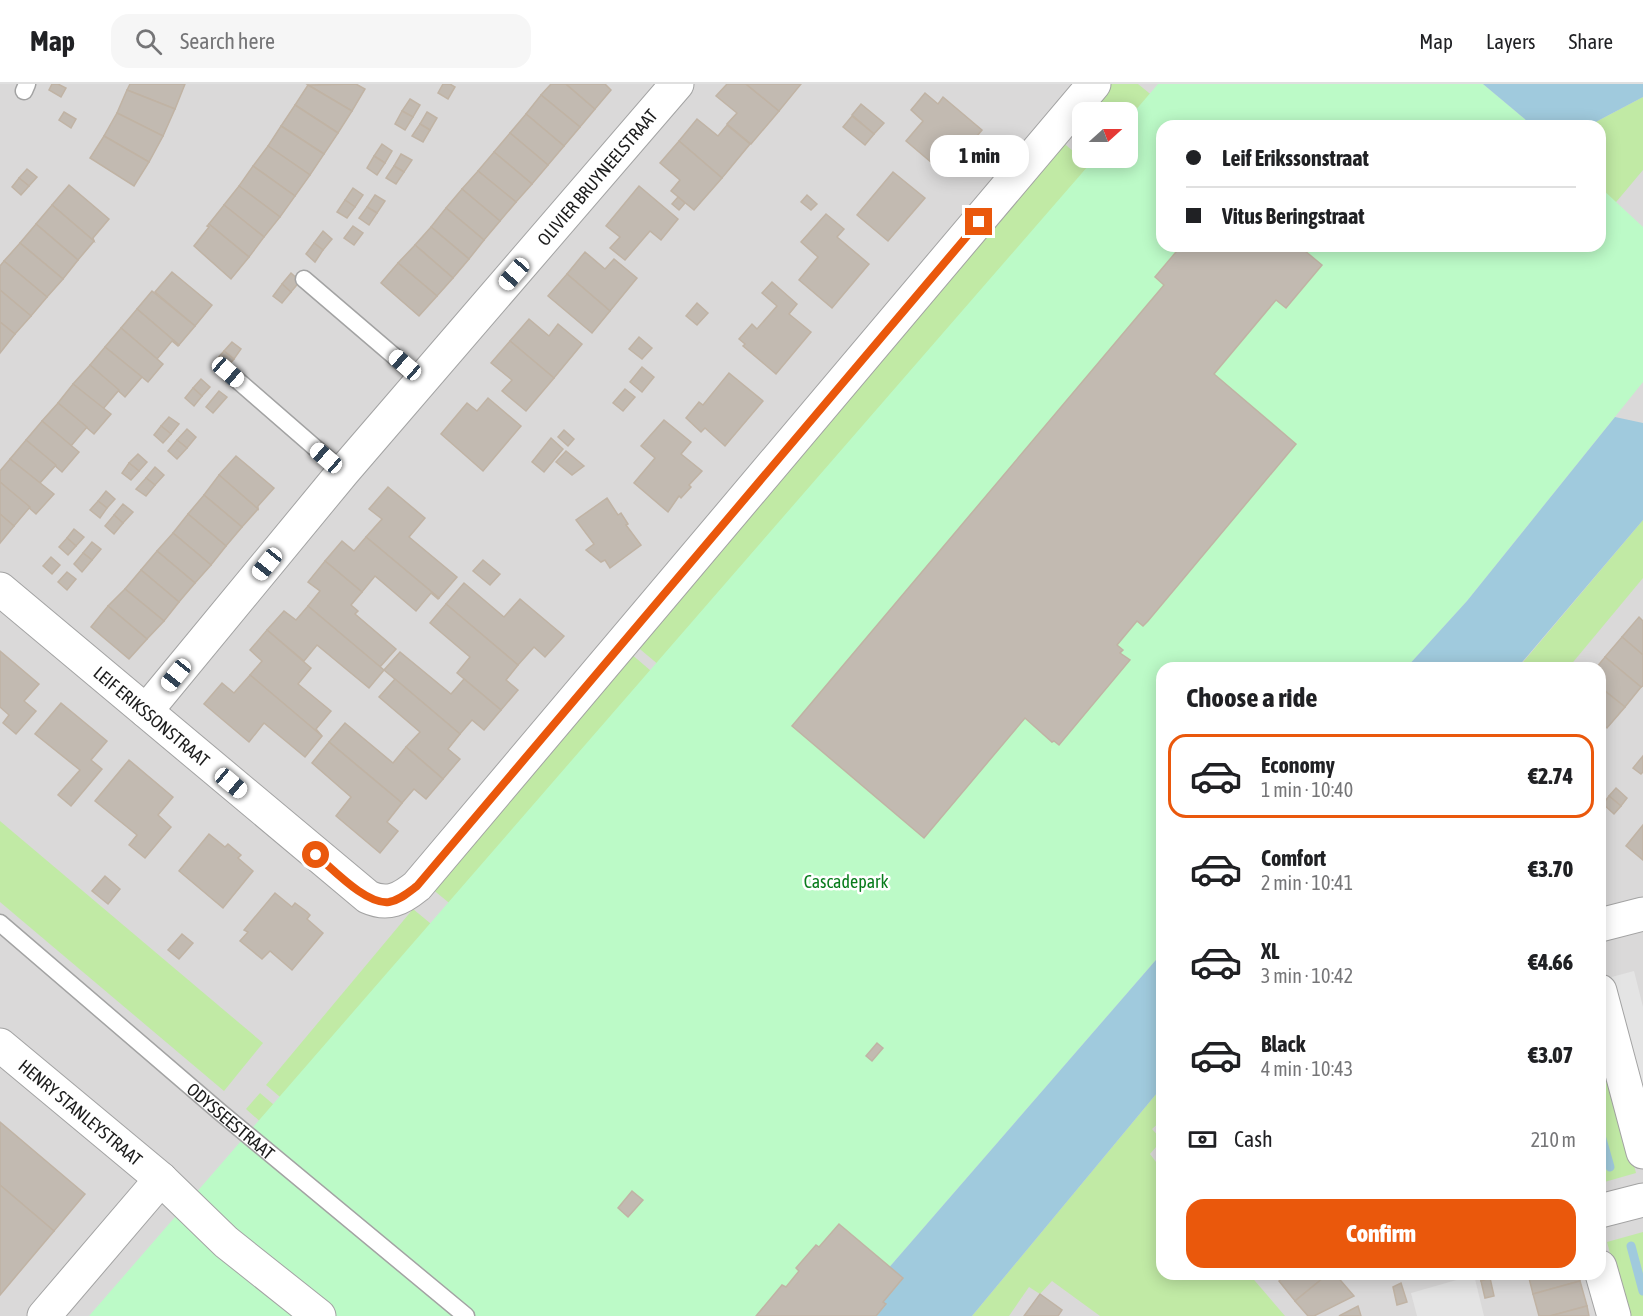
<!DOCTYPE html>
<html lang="en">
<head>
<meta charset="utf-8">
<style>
	:root { --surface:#fff; --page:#f6f6f6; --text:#202124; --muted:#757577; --line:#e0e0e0; --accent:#ea580c }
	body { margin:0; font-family:"Asap Condensed",sans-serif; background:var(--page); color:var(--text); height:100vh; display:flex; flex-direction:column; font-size:22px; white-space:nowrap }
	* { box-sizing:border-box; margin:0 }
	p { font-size:20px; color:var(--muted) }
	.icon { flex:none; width:33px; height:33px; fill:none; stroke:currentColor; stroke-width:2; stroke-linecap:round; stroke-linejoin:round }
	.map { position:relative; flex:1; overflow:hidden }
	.side { position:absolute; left:1156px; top:578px; width:450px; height:618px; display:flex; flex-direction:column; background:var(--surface); border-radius:18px; box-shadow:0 3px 15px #0003 }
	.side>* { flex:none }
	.top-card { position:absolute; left:1156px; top:36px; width:450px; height:132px; border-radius:18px; box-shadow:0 3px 15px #0003; display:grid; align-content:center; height:132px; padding:0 30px; background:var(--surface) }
	.needle { width:39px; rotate:69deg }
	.buttons { position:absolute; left:1072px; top:18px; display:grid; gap:12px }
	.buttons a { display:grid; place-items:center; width:66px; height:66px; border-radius:12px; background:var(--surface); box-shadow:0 3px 15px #0003; font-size:30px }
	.end { position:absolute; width:27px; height:27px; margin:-14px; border:8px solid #ea580c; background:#fff; box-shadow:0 0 0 3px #fff }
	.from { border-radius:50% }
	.bubble { position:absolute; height:42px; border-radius:18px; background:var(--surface); box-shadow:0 3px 15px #0003; font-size:20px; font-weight:800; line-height:42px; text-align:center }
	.car { position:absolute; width:18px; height:36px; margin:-18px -9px; border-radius:8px; box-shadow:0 0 4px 2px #0007; background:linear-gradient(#fff 24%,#345 0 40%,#fff 0 76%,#345 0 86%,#fff 0) }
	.top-card b { display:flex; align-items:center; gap:21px; height:57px; font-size:22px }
	.top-card b+b { border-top:2px solid var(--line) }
	.top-card i { width:15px; height:15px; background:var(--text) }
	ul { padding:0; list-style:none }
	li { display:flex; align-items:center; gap:18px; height:84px; margin:0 12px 9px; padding:0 18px; border:3px solid transparent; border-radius:18px }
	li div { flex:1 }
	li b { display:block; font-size:22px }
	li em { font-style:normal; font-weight:800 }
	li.current { border-color:var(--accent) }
	li>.icon { width:54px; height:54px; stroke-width:1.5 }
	h2 { padding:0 30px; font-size:27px; line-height:72px }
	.pay { display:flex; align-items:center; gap:15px; height:66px; padding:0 30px; font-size:22px }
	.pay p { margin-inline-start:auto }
	.cta { display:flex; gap:12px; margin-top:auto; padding:12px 30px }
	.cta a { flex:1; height:69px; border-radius:18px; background:var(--accent); color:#fff; font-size:24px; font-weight:800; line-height:69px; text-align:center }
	header { display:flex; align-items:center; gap:36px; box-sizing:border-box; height:84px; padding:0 30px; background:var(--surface); border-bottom:2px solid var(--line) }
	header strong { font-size:28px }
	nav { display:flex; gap:33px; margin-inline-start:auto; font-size:21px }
	.search { width:420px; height:54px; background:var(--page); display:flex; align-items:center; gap:15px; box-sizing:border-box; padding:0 21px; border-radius:18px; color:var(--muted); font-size:22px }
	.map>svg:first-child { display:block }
	.residential { fill:#dad9d9; fill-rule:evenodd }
	.grass { fill:#c1eaa5 }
	.park { fill:#bcfac7 }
	.parking { fill:#e4e4e4 }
	.water { fill:#a0cadd }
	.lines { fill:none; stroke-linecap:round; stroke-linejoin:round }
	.stream { stroke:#a0cadd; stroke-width:9 }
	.building { fill:#c2bab1; stroke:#c0b3a4; stroke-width:1.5 }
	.service-casing { stroke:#a3a3a3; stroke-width:19 }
	.minor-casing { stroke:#a3a3a3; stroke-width:35 }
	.service { stroke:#fff; stroke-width:16 }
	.minor { stroke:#fff; stroke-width:33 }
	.route { stroke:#ea580c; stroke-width:8 }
	.labels { text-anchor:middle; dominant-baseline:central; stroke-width:5; stroke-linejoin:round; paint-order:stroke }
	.street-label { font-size:18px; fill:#1c1c1c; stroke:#fff }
	.park-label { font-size:18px; fill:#097c1c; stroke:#fff }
</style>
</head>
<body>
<header>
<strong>Map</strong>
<div class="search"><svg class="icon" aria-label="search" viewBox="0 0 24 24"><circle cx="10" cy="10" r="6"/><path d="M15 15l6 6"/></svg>Search here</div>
<nav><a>Map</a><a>Layers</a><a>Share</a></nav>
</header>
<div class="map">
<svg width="1643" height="1232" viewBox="0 0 1643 1232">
	<rect width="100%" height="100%" fill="#eeebe2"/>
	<path class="residential" d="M0 0H1643V1232H0ZM1083 28H1128V74H1083ZM1162 42H1600V162H1162ZM1162 584H1600V1190H1162Z"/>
	<g class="grass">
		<path d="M1108 0H1138L1170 26 1128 74V28H1085Z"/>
		<path d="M1643 13V86L1601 136 1600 42H1588Z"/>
		<path d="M1061 57 1110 98 684 602 635 561Z"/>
		<path d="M1643 436V494L1569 583 1518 584Z"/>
		<path d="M630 569 678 610 313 1041 266 1001 413 825 453 858 471 837 431 804Z"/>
		<path d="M0 737 263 959 224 1007 0 818Z"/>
		<path d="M1600 949 1636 1089 1601 1099H1600Z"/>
		<path d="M1162 1003V1036L1152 1045 1162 1056 1150 1070 1162 1086V1190H1249L1285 1232H1100L1052 1197 1040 1210 1029 1203 1009 1232H972Z"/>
		<path d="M260 1009 307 1049 264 1041 246 1025Z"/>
		<path d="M1643 1148V1232H1627L1607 1158Z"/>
	</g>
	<path class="park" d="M1158 0H1483L1533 42H1162V162H1600L1601 104 1643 143V298L1467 517 1407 583 1162 584V869L847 1232H89L1095 74H1128V35Z"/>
	<g class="parking">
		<path d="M1634 887 1643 923V1026L1608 894Z"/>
		<path d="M1474 1191 1484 1232H1417L1411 1209Z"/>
	</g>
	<g class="water">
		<path d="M1483 0H1643V13L1588 42H1533Z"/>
		<path d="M1615 333 1643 339V436L1518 583H1407L1467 517Z"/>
		<path d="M1162 869V1003L972 1232H847Z"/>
	</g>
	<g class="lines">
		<g class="stream">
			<path d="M1600 1048 1610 1083"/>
			<path d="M1631 1162 1643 1207"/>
		</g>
	</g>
	<g class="building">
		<path d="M52 0H58L66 4 61 13 49 6Z"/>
		<path d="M130 0H185L175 25 127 6Z"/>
		<path d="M356 0 365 5 352 27 308 1Z"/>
		<path d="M443 0H450L455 3 448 15 438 9Z"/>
		<path d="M551 0H566L595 25 580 43 541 11Z"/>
		<path d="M566 0H605L611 6 595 25Z"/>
		<path d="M727 0H746L779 27 751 60 727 40 737 29 716 12Z"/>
		<path d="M746 0H801L779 27Z"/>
		<path d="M308 1 352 27 338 49 295 21Z"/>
		<path d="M127 6 175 25 163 52 117 29Z"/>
		<path d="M925 9 938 20 943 13 982 46 945 90 906 57 923 37 911 26Z"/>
		<path d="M541 11 580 43 564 62 526 30Z"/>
		<path d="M410 15 420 21 413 33 402 27Z"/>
		<path d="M861 20 884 39 874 50 852 31Z"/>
		<path d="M295 21 338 49 324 70 281 42Z"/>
		<path d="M402 27 413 33 405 46 395 40Z"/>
		<path d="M64 28 76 35 71 44 59 36Z"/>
		<path d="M427 28 437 34 430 46 420 40Z"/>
		<path d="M117 29 163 52 149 78 104 52Z"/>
		<path d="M526 30 564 62 548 81 510 49Z"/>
		<path d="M852 32 874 50 865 61 843 43Z"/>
		<path d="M697 35 718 52 727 41 750 60 722 94 679 57Z"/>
		<path d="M420 40 430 46 423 58 412 52Z"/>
		<path d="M281 42 324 70 310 91 268 62Z"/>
		<path d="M510 49 548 81 532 100 494 68Z"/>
		<path d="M104 52 149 78 134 102 90 74Z"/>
		<path d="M679 57 722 94 694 126 671 107 680 96 660 79Z"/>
		<path d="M382 60 392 67 385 79 374 72Z"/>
		<path d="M268 62 310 91 295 112 253 82Z"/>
		<path d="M494 68 532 100 516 118 478 87Z"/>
		<path d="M401 70 412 76 404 88 394 82Z"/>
		<path d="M374 72 385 79 377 91 367 84Z"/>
		<path d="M253 82 295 112 280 133 239 102Z"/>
		<path d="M394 82 404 88 396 100 386 94Z"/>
		<path d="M27 85 37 93 29 102 19 94Z"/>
		<path d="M478 87 516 118 500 137 462 105Z"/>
		<path d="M893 88 925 114 888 157 857 131Z"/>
		<path d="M19 94 29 102 21 111 12 103Z"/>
		<path d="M69 101 109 135 93 154 94 157 52 121Z"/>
		<path d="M239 102 280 133 264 153 224 121Z"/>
		<path d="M639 102 678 135 661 156 650 147 625 176 610 164 620 153 606 142Z"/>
		<path d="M353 104 363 111 355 123 345 116Z"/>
		<path d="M462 105 500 137 484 156 446 124Z"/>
		<path d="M375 111 385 117 377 129 367 123Z"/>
		<path d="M807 111 817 120 811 126 801 118Z"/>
		<path d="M678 113 685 119 679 126 672 120Z"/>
		<path d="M345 116 355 123 347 134 337 128Z"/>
		<path d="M52 121 94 157 78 176 36 140Z"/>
		<path d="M224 121 264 153 249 173 209 140Z"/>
		<path d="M367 123 377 129 369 141 359 134Z"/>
		<path d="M446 124 484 156 469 175 431 143Z"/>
		<path d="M826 130 844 145 837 153 869 180 832 224 799 196 818 173 801 158Z"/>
		<path d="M36 140 78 176 63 195 20 159Z"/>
		<path d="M209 140 249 173 231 195 194 162 209 143 207 142Z"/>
		<path d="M353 142 363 149 354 161 344 154Z"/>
		<path d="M431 143 469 175 453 194 415 161Z"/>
		<path d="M323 147 332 155 323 166 314 159Z"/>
		<path d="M20 159 63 195 47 213 4 177Z"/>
		<path d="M314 159 323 166 315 178 306 170Z"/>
		<path d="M415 161 453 194 437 212 398 179Z"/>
		<path d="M1181 162H1299L1322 181 1286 224 1276 216 1214 290 1296 360 1148 537 1143 542 1137 537 1117 561 1123 566 1120 569 1130 576 1059 661 1054 657 1052 658 1025 634 924 754 792 642 1164 201 1155 193Z"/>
		<path d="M585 168 605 185 614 175 637 194 610 227 567 190Z"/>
		<path d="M4 177 47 213 31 232 0 206V182Z"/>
		<path d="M398 179 437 212 419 232 381 199Z"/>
		<path d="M172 188 212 221 195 242 155 208Z"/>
		<path d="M291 189 300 197 291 208 282 200Z"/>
		<path d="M567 190 610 227 592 249 548 212Z"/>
		<path d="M772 198 797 220 789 230 811 248 776 290 743 262 745 260 739 255 752 240 757 245 777 222 762 209Z"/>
		<path d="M282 200 291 208 282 219 273 212Z"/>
		<path d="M0 206 31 232 15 250 0 238Z"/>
		<path d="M152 207 195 242 179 261 137 225Z"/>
		<path d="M697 219 708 229 697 241 686 232Z"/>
		<path d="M137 225 179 261 178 262 172 257 157 275 121 244Z"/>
		<path d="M529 235 549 252 558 240 582 260 554 294 510 257Z"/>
		<path d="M0 238 15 250 0 269Z"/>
		<path d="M121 244 163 280 148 298 105 263Z"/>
		<path d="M639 253 652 264 642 275 629 265Z"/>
		<path d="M510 257 554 294 526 327 502 307 512 296 491 279Z"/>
		<path d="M232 258 241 265 234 275 224 267Z"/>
		<path d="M105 263 142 293 125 313 90 281Z"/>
		<path d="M224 267 234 275 226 284 216 276Z"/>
		<path d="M90 281 119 306 103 325 73 300Z"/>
		<path d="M642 283 654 293 642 308 630 298Z"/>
		<path d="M729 289 763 317 725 362 705 344 701 348 686 334 699 318 703 321Z"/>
		<path d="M201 295 210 303 202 312 193 304Z"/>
		<path d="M73 300 111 330 94 350 58 319Z"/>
		<path d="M193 304 202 312 194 322 185 314Z"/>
		<path d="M625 305 635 313 623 327 613 319Z"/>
		<path d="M219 307 227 313 213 329 206 323Z"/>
		<path d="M488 314 521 342 483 387 441 350 467 319 477 327Z"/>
		<path d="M58 319 87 343 71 362 42 337Z"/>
		<path d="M169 333 179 340 171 350 161 342Z"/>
		<path d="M664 336 691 358 681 370 702 387 689 401 691 403 681 414 679 412 668 428 634 399 655 374 641 362Z"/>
		<path d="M42 337 79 368 62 388 26 356Z"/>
		<path d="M161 342 171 350 163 359 154 351Z"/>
		<path d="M187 345 196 353 187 364 177 356Z"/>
		<path d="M564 346 574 355 568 362 558 353Z"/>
		<path d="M551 354 563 365 544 388 532 378Z"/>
		<path d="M26 356 56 381 40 399 10 375Z"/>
		<path d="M177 356 187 364 177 375 168 367Z"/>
		<path d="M566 367 584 382 572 391 556 378Z"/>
		<path d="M138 370 147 378 139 387 129 379Z"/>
		<path d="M236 372 274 404 258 422V425L219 391Z"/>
		<path d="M10 375 54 410 36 430 0 398V387Z"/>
		<path d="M129 379 139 387 131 396 122 389Z"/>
		<path d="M155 383 164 391 155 401 146 394Z"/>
		<path d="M219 391 258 425 242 443 204 411Z"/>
		<path d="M146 394 155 401 146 412 136 405Z"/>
		<path d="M0 398 30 423 14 442 0 430Z"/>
		<path d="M388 403 425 434 409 453 457 493 439 514 366 453 382 435 369 425Z"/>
		<path d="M106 407 115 415 107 424 98 417Z"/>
		<path d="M204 411 242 443 226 462 188 430Z"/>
		<path d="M607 414 618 431 621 429 628 440 626 441 641 461 610 484 605 476 601 478 586 466 594 460 576 436Z"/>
		<path d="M98 417 107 424 100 434 90 426Z"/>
		<path d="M123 420 133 428 123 439 114 431Z"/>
		<path d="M0 430 14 442 0 459Z"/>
		<path d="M188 430 226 462 211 481 173 449Z"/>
		<path d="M114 431 123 439 114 450 105 442Z"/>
		<path d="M74 445 84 453 76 462 67 454Z"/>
		<path d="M173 449 211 481 195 499 157 467Z"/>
		<path d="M366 453 439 514 438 515 431 509 416 527 375 492 362 508 325 477 342 457 354 467Z"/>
		<path d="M67 454 76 462 68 471 59 463Z"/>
		<path d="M92 458 101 465 92 476 83 469Z"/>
		<path d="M157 467 195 499 179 518 141 486Z"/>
		<path d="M83 469 92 476 82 488 74 480Z"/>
		<path d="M51 473 60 481 52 490 43 482Z"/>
		<path d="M483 476 500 490 490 501 473 487Z"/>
		<path d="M325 477 362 508 351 521 358 527 355 530 396 565 380 583 308 522 320 507 308 498Z"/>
		<path d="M141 486 179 518 164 537 125 505Z"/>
		<path d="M67 488 76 495 67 506 58 498Z"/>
		<path d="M464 499 504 533 520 515 564 552 545 573 534 563 518 581 446 520Z"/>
		<path d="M125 505 164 537 147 555 108 522Z"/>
		<path d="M446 520 518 581 506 596 518 606 501 626 457 589 470 573 430 539Z"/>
		<path d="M108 522 147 555 129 575 91 543Z"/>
		<path d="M308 522 384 586 369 604 317 561 304 577 267 546 284 527 296 536Z"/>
		<path d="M1639 533 1643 537V571L1622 553Z"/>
		<path d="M267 546 311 584 298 600 331 627 316 645 322 652 250 591 262 577 250 566Z"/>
		<path d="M1622 553 1643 571V602L1641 603 1605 573Z"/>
		<path d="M0 567 39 600 24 617 36 627 16 650 3 639 9 631 0 623Z"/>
		<path d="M400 568 451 610 464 595 501 626 484 646 472 636 460 650 384 586Z"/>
		<path d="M1605 573 1641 603 1625 623 1600 603V584H1596Z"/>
		<path d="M250 591 322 652 305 673 264 639 249 658 204 620 222 599 234 609Z"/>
		<path d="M395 595 460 650 448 665 460 675 443 695 406 663 420 648 379 613Z"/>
		<path d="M1600 603 1625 623 1607 644 1605 642 1600 648Z"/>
		<path d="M61 619 107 657 91 676 102 685 71 722 58 711 80 686 35 650Z"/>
		<path d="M345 639 393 679 406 663 443 695 426 715 414 705 402 719 329 658Z"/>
		<path d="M329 658 402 719 387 738 398 747 380 769 336 732 351 713 312 679Z"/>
		<path d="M1643 672V688L1641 690 1633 684Z"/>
		<path d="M129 676 173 713 158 731 171 743 145 774 129 761 137 751 95 717Z"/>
		<path d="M1616 704 1627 714 1621 722 1609 712Z"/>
		<path d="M1609 712 1621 722 1614 730 1603 720Z"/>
		<path d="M1643 741V776L1626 762Z"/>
		<path d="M209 750 225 763 228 760 241 771 238 774 253 787 223 824 179 787Z"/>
		<path d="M105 792 120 805 108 820 92 807Z"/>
		<path d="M275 809 292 823 295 819 307 828 310 831 307 835 323 849 292 886 270 867 262 875 240 857 248 848 244 846Z"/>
		<path d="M182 850 193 859 179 875 168 866Z"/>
		<path d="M877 959 883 964 872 977 866 972Z"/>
		<path d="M0 1038 85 1110 54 1147 0 1101Z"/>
		<path d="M0 1101 54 1147 0 1211Z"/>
		<path d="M632 1107 643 1116 628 1133 618 1124Z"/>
		<path d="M839 1140 903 1194 883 1218 886 1220 876 1232H756L782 1201 786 1203 799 1187 796 1184 816 1161 819 1163Z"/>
		<path d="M1287 1190H1328L1295 1217 1279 1197Z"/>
		<path d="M1328 1190H1335L1354 1212 1314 1232H1308L1295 1217Z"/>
		<path d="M1479 1190H1489L1490 1194 1481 1197Z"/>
		<path d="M1528 1190H1578L1580 1197 1533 1210Z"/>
		<path d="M1490 1194 1494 1212 1485 1214 1481 1197Z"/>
		<path d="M1580 1197 1587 1222 1550 1232H1539L1533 1210Z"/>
		<path d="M1401 1199 1407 1218 1397 1221 1393 1203Z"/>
		<path d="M1040 1210 1062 1226 1058 1232H1024Z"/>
		<path d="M1358 1222 1361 1232H1339Z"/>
		<path d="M1587 1222 1589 1232H1550Z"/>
	</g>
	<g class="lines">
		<g class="service-casing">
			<g id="service">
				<path d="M24 7 27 0"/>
				<path d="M304 195 422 296"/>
				<path d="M228 288 343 388"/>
				<path id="s1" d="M0 839 220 1028 466 1232"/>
			</g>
		</g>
		<g class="minor-casing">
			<g id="minor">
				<path id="s2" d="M0 505 368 813C388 822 401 815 417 802L1094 0"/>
				<path id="s3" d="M146 627 343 388 677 0"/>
				<path d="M1600 841 1643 830"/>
				<path d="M1600 907 1643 1068"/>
				<path id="s4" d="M0 961 161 1095 226 1158 319 1232"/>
				<path d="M1600 1127 1643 1116"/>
				<path d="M1600 1183 1614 1232"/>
				<path d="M44 1232 161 1095"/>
			</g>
		</g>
		<use href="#service" class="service"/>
		<use href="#minor" class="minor"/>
	</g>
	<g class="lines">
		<path class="route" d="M316 771C333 785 366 821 389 818 400 816 409 808 417 802L979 138"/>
	</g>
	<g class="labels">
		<g class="street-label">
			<text stroke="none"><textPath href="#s3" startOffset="699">OLIVIER BRUYNEELSTRAAT</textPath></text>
			<text stroke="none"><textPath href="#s2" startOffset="198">LEIF ERIKSSONSTRAAT</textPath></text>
			<text stroke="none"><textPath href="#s4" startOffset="105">HENRY STANLEYSTRAAT</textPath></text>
			<text stroke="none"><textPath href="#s1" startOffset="304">ODYSSEESTRAAT</textPath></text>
		</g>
		<g class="park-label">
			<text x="846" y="797">Cascadepark</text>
		</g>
	</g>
</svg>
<div class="buttons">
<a><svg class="needle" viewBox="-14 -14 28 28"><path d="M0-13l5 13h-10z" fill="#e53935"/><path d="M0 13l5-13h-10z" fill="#757577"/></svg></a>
</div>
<i class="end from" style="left:316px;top:771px"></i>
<i class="end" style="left:979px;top:138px"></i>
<div class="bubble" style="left:930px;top:51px;width:99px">1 min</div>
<i class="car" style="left:514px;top:190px;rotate:221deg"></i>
<i class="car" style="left:405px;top:281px;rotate:311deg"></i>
<i class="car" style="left:228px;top:288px;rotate:131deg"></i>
<i class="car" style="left:326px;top:374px;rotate:311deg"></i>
<i class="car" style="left:267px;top:480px;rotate:219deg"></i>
<i class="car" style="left:176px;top:591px;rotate:219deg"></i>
<i class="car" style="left:231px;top:699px;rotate:130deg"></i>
<div class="top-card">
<b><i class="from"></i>Leif Erikssonstraat</b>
<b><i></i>Vitus Beringstraat</b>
</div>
<section class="side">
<h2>Choose a ride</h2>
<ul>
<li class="current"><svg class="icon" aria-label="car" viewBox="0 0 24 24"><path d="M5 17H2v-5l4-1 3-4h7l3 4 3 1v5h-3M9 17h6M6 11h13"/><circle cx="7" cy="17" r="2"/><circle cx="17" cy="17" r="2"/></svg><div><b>Economy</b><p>1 min · 10:40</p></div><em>€2.74</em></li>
<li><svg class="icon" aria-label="car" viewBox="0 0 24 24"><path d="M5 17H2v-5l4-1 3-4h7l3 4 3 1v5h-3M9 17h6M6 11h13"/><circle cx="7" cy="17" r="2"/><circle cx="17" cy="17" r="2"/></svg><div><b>Comfort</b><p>2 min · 10:41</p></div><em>€3.70</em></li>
<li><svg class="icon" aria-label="car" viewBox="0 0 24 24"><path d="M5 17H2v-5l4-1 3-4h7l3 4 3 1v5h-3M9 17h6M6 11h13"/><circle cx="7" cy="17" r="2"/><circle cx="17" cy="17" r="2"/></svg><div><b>XL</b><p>3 min · 10:42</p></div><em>€4.66</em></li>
<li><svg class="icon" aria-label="car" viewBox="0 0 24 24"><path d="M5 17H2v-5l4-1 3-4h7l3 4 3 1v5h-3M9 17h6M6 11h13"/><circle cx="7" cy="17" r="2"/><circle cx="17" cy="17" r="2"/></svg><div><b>Black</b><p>4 min · 10:43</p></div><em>€3.07</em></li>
</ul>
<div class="pay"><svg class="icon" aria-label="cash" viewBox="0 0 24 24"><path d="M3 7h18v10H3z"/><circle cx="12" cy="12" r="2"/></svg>Cash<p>210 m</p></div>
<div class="cta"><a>Confirm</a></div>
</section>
</div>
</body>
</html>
